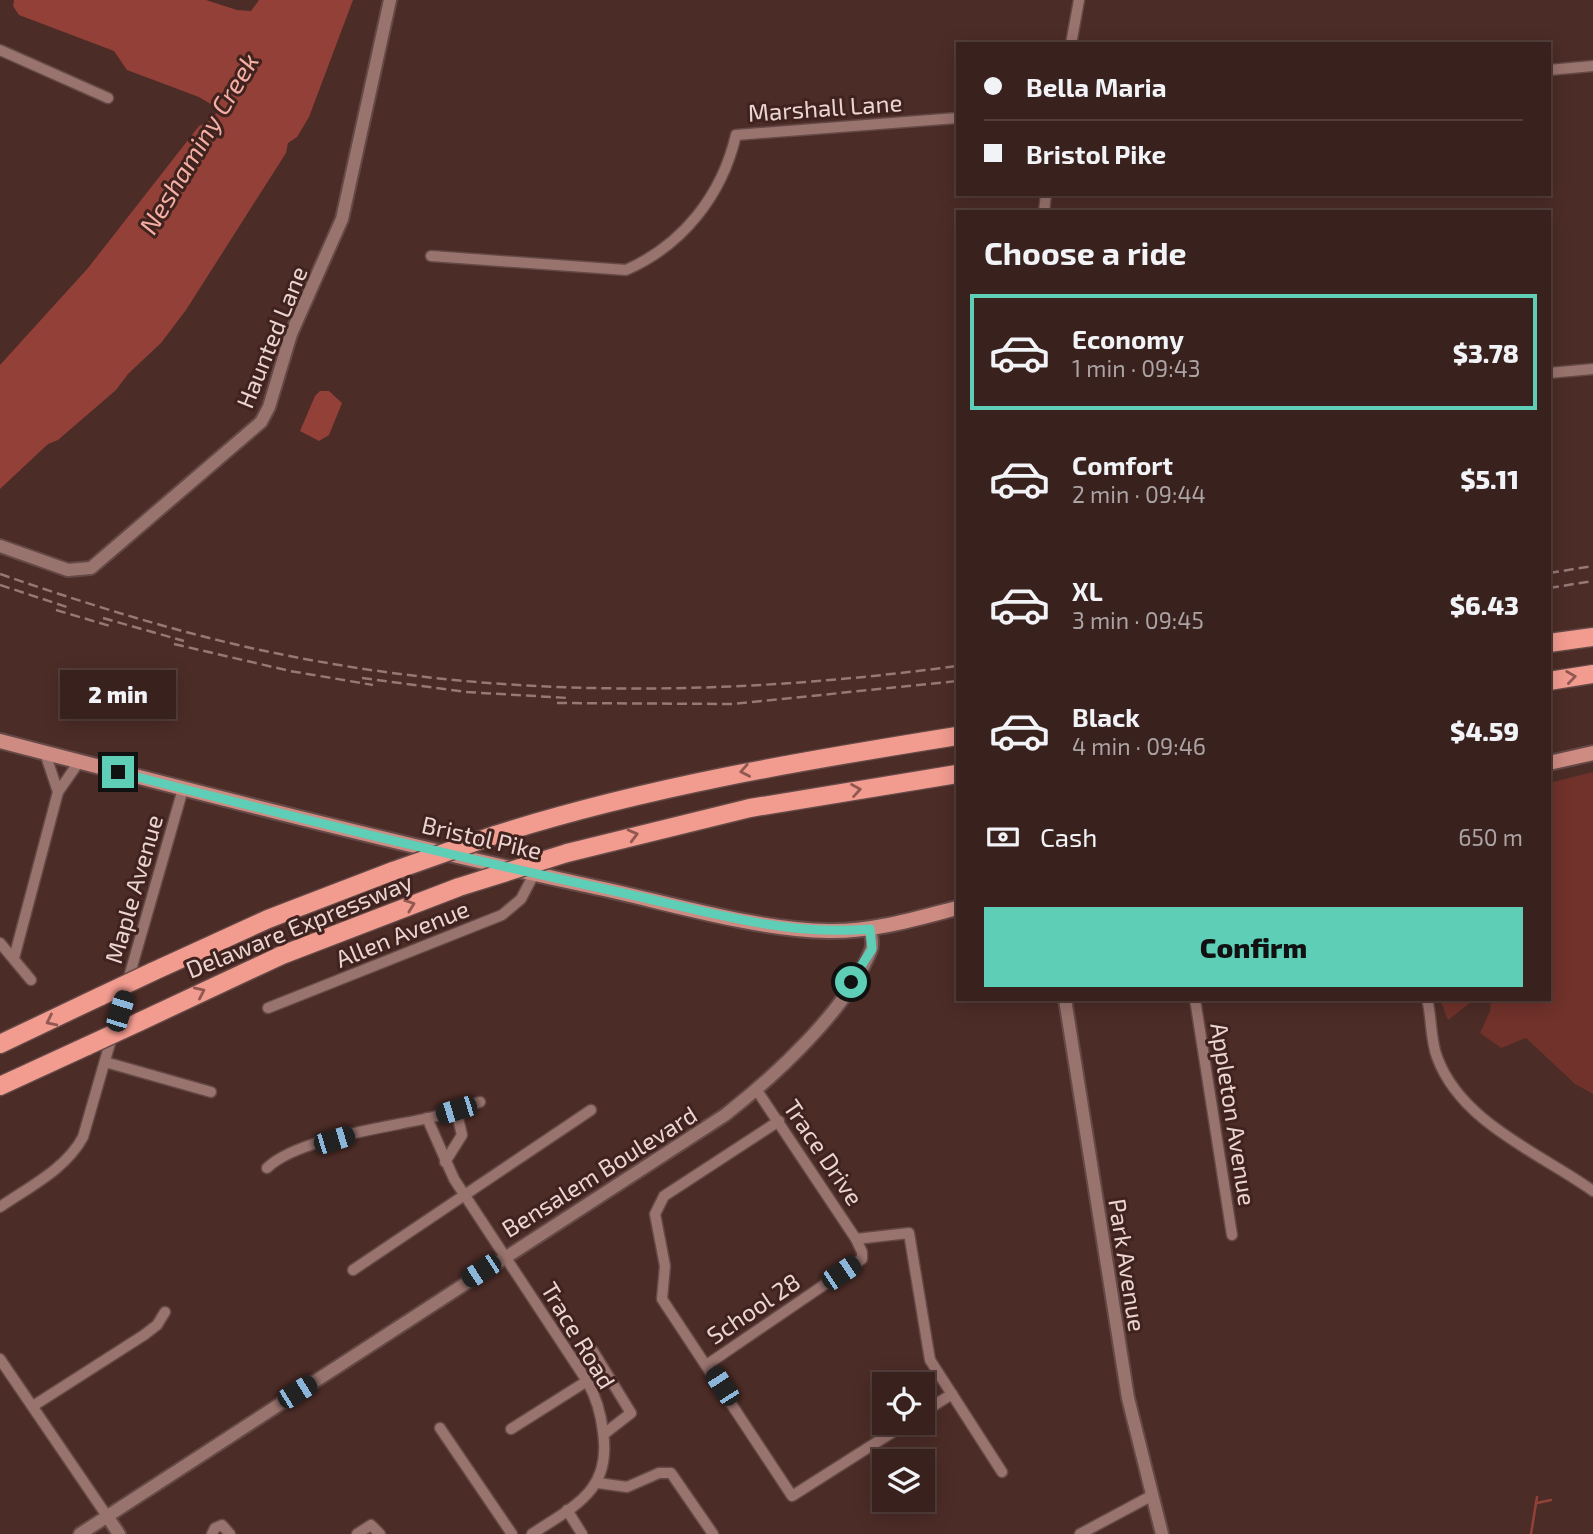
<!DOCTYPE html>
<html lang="en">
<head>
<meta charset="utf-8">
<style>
	:root { --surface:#39211d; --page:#442e2a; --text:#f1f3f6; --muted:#aba3a4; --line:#533e3b; --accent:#5eceb7 }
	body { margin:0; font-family:"Exo 2",sans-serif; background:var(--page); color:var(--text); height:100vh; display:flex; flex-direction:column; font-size:26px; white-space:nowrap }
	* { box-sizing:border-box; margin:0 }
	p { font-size:23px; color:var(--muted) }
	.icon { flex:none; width:38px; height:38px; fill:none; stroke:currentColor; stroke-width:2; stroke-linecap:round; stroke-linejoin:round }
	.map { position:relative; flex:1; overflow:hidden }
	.drawer { position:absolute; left:956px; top:210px; width:595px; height:791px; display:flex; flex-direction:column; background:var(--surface); border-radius:0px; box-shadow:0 4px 18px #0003,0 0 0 2px var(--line) }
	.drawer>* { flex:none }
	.hud { position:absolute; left:956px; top:42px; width:595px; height:154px; border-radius:0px; box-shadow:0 4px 18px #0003,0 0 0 2px var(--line); display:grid; align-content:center; height:154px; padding:0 28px; background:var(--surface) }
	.tools { position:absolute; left:872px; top:1372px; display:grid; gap:14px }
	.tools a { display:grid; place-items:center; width:63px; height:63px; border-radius:0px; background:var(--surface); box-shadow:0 4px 18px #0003,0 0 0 2px var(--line); font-size:35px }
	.end { position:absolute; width:32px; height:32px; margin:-16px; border:9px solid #5eceb7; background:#111; box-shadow:0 0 0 4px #111 }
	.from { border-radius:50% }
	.bubble { position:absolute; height:49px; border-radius:0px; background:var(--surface); box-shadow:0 4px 18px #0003,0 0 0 2px var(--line); font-size:23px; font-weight:800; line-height:49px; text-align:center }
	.car { position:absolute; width:21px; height:42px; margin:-21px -10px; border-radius:9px; box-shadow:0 0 5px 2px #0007; background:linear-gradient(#222 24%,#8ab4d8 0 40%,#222 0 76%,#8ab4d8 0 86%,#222 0) }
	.hud b { display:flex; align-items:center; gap:24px; height:66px; font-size:26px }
	.hud b+b { border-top:2px solid var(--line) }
	.hud i { width:18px; height:18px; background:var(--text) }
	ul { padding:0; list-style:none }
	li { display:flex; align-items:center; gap:21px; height:116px; margin:0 14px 10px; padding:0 14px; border:4px solid transparent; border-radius:0px }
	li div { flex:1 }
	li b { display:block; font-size:26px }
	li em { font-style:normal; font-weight:800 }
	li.active { border-color:var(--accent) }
	li>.icon { width:63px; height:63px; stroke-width:1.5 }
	h2 { padding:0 28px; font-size:32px; line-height:84px }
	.pay { display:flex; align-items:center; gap:18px; height:77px; padding:0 28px; font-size:26px }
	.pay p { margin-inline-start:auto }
	.action { display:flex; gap:14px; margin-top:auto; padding:14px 28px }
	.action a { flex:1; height:80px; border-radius:0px; background:var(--accent); color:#111; font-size:28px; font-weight:800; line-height:80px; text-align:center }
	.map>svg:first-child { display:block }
	.green { fill:#70322b }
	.water { fill:#924038 }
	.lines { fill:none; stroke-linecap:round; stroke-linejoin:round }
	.stream { stroke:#924038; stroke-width:2.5 }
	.street-casing { stroke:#644946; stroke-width:13 }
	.secondary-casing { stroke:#644946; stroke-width:16 }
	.primary-casing { stroke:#644946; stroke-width:18 }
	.highway-casing { stroke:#644946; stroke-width:21 }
	.street { stroke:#99736e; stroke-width:10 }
	.secondary { stroke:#99736e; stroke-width:12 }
	.primary { stroke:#ce8b82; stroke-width:14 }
	.highway { stroke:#f29b8f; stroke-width:18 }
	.rail { stroke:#947975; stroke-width:2.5; stroke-dasharray:10 5; stroke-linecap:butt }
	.highway-bridge-casing { stroke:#644946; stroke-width:21; stroke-linecap:butt }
	.highway-bridge { stroke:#f29b8f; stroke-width:18 }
	.oneway { stroke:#905851 }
	.route { stroke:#5eceb7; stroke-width:9 }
	.labels { text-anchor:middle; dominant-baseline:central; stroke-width:6; stroke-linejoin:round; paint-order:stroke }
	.street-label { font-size:24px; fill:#ead5d2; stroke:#40221e }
	.water-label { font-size:26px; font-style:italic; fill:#f5aea4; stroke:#40221e }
</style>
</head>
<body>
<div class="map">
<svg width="1593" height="1534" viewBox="0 0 1593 1534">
	<rect width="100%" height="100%" fill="#4c2c27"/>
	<g class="green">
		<path d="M1593 772V1094L1575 1084 1526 1038 1501 1048 1480 1033 1490 1011 1491 999H1549V783Z"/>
		<path d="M1440 999H1475L1448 1020Z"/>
	</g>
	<g class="water">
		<path d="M14 0H206L237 10 251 11 259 0H353L309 117 297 137 288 143 286 153 186 310 161 343 128 374 116 390 58 440 48 444 0 489V365L88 268 199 126 211 120 217 112 214 106 199 97 127 70 114 51 19 15 13 6Z"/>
		<path d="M320 391H329L342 403 329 435 319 441 300 431 315 396Z"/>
	</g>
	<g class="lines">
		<g class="stream">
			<path d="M1537 1503 1551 1500"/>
			<path d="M1531 1534 1537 1497"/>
		</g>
		<g class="street-casing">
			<g id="street">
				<path d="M1071 44 1079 0"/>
				<path d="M0 50 108 98"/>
				<path d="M1549 70 1593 66"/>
				<path d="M1044 212 1046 194"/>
				<path d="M431 256 626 270C683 245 722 195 736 135L957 118"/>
				<path d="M1549 373 1593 369"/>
				<path d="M45 753 58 792"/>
				<path d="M0 943 31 980"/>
				<path d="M14 958 58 792 79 762"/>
				<path d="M1195 999 1232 1235"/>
				<path d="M1427 999C1432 1018 1430 1038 1437 1057 1461 1123 1540 1153 1593 1191"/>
				<path d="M268 1008 502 915 521 899 534 874"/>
				<path d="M105 1062 211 1092"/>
				<path d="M756 1089 856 1239"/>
				<path d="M427 1118 454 1179 587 1381C596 1397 601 1413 603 1432 612 1491 574 1506 532 1534"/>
				<path d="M779 1121 664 1196 655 1214 665 1266 662 1299 792 1496 907 1423"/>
				<path d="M445 1162 462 1135 456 1110"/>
				<path d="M267 1168C298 1138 391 1127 433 1117 449 1113 464 1107 480 1102"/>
				<path d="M0 1207C29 1187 66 1169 83 1137L183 789"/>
				<path d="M353 1270 591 1110"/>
				<path d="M593 1351 631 1413 604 1434"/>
				<path d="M0 1359 107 1516"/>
				<path d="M708 1364 862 1259V1252L856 1239 909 1233 930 1360 1002 1472"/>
				<path d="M33 1406 144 1335 157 1325 165 1312"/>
				<path d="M922 1413 952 1394"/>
				<path d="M440 1428 512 1534"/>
				<path d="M511 1429 587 1381"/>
				<path d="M598 1483 627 1487 659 1473H671L713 1534"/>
				<path d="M567 1510 582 1534"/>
				<path d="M212 1534 215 1528 222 1525 230 1534"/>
				<path d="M357 1534 371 1525 380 1534"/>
				<path d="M1080 1534 1151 1496"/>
			</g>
		</g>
		<g class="secondary-casing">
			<g id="secondary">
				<path d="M0 546 68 570 91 568 261 422 269 407 291 334 342 219 390 0"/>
				<path d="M1065 999 1128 1398 1162 1534"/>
				<path d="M107 1516 119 1534"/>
				<path d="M80 1534 725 1115C775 1076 847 1010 871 950 874 943 871 936 870 929"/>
			</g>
		</g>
		<g class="primary-casing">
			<g id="primary">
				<path d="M0 741C196 792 392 843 590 886 662 901 755 930 828 931 872 932 915 919 957 908"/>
				<path d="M1549 763 1593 753"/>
			</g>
		</g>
		<g class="highway-casing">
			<g id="highway">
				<path d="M1549 643 1593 637"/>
				<path d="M1549 681 1593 674"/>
				<path d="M495 835C646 787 801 761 957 736"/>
				<path d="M567 853 750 808 957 774"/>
				<path d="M152 972 268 919 393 871"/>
				<path d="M139 1022 282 955 459 887"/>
				<path d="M0 1044 101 996"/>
				<path d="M0 1086 87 1046"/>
			</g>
		</g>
		<use href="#street" class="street"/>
		<use href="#secondary" class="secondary"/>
		<use href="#primary" class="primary"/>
		<use href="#highway" class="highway"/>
		<g class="rail">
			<path d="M1549 573 1593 566"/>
			<path d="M0 574C78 601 157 626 238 645 475 700 718 698 957 666"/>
			<path d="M0 585 67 607"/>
			<path d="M1549 588 1593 581"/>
			<path d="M56 610 110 626"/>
			<path d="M103 618 184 641"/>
			<path d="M174 644 290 671 373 685"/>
			<path d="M362 678 466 692 568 698"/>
			<path d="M557 703 733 704 957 681"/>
		</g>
		<g class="highway-bridge-casing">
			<g id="highway-bridge">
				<path d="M393 871 495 835"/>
				<path d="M459 887 567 853"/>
				<path d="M101 996 152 972"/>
				<path d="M87 1046 139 1022"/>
			</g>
		</g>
		<use href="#highway-bridge" class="highway-bridge"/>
	</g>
	<defs><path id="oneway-chevron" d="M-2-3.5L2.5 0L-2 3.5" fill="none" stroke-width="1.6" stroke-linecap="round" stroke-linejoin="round" transform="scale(1.75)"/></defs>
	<g class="oneway">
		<use href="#oneway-chevron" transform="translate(1571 677) rotate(-8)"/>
		<use href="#oneway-chevron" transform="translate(745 771) rotate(169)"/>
		<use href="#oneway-chevron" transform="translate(856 790) rotate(-9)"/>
		<use href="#oneway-chevron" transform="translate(633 835) rotate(-15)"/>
		<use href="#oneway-chevron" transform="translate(410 905) rotate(-20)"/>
		<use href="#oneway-chevron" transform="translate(200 992) rotate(-25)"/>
		<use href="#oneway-chevron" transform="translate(51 1021) rotate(154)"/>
	</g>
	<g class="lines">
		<path class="route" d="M118 772C283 815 448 855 614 891 698 909 784 937 870 929L872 949 851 982"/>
	</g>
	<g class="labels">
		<g class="street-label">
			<text transform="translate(825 107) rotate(-4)">Marshall Lane</text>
			<text transform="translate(271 337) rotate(-68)">Haunted Lane</text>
			<text transform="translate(482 837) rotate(13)">Bristol Pike</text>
			<text transform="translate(133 889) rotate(-74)">Maple Avenue</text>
			<text transform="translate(299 925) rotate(-22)">Delaware Expressway</text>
			<text transform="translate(402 933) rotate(-22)">Allen Avenue</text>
			<text transform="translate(1234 1114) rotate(81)">Appleton Avenue</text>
			<text transform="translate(824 1152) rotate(56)">Trace Drive</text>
			<text transform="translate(599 1171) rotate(-32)">Bensalem Boulevard</text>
			<text transform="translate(1128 1265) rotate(81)">Park Avenue</text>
			<text transform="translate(753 1308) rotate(-34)">School 28</text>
			<text transform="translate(579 1335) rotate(59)">Trace Road</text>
		</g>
		<g class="water-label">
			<text transform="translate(198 143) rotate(-59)">Neshaminy Creek</text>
		</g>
	</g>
</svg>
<div class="tools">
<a><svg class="icon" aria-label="locate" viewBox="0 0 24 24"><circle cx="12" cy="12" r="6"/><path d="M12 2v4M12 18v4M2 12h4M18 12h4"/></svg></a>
<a><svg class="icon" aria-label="layers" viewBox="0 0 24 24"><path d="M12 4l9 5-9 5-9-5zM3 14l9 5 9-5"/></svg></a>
</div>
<i class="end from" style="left:851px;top:982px"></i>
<i class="end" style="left:118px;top:772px"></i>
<div class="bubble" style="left:60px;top:670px;width:116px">2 min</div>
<i class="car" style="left:120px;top:1011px;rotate:17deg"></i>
<i class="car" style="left:456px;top:1110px;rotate:253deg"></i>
<i class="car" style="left:334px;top:1140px;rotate:73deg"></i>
<i class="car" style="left:481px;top:1271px;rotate:237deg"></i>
<i class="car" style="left:841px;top:1273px;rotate:56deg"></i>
<i class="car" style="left:722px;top:1386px;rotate:327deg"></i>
<i class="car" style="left:297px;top:1392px;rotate:58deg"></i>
<div class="hud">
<b><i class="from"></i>Bella Maria</b>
<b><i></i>Bristol Pike</b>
</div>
<section class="drawer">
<h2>Choose a ride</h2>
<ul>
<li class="active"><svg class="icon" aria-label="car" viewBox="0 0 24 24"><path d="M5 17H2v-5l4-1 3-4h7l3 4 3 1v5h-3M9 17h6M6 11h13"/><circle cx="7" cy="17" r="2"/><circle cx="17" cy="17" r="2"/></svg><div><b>Economy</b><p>1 min · 09:43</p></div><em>$3.78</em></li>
<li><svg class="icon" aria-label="car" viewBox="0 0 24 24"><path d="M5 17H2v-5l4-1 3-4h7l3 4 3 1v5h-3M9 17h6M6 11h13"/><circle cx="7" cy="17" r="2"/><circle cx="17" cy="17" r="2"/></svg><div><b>Comfort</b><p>2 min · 09:44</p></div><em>$5.11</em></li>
<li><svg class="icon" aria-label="car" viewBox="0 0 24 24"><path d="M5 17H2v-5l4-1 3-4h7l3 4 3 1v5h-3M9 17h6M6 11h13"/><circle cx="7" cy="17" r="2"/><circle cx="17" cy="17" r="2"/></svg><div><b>XL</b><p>3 min · 09:45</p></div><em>$6.43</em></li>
<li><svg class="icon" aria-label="car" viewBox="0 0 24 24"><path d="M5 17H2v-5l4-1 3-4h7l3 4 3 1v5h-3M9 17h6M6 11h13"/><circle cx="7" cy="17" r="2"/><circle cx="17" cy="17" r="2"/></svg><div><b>Black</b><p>4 min · 09:46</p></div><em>$4.59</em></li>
</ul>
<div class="pay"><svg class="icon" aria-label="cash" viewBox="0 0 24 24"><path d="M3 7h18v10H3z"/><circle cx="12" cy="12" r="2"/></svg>Cash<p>650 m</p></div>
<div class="action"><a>Confirm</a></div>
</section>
</div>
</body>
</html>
